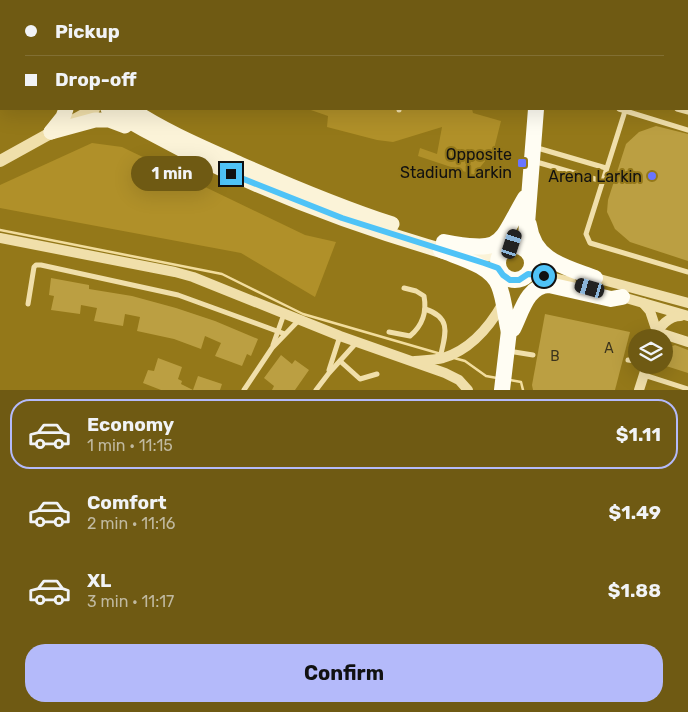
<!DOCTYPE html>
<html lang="en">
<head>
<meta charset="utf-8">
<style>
	:root { --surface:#6f5a13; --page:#74601c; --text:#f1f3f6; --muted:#c0b9a0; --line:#816f33; --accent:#b4bafa }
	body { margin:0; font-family:Rubik,sans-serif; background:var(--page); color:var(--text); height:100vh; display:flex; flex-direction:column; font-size:19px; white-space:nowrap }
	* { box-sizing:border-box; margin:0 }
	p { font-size:16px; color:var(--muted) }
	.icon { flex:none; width:28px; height:28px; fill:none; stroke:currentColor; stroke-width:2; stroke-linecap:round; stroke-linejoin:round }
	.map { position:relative; height:390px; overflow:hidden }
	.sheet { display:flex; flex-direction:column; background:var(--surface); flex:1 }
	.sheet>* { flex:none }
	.hud { position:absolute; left:0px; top:0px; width:689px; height:110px; box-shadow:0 5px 20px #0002; display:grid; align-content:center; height:110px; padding:0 25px; background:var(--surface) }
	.tools { position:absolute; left:628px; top:329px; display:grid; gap:10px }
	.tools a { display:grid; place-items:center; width:45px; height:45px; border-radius:50%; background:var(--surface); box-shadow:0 5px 20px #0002; font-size:25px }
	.end { position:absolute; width:22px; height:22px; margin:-11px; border:6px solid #4fc3f7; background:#111; box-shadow:0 0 0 2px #111 }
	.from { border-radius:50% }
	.bubble { position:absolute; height:35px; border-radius:18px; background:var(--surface); box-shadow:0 5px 20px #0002; font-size:16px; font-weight:700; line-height:35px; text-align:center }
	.car { position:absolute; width:15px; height:30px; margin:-15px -8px; border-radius:6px; box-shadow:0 0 4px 1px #0007; background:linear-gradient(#222 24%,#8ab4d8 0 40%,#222 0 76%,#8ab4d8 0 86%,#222 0) }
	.hud b { display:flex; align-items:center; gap:18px; height:48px; font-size:19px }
	.hud b+b { border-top:1px solid var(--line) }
	.hud i { width:12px; height:12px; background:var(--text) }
	ul { padding:9px 0 0; list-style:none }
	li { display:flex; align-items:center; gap:15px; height:70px; margin:0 10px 8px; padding:0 15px; border:2px solid transparent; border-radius:20px }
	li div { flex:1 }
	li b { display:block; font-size:19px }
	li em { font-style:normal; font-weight:700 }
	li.active { border-color:var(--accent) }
	li>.icon { width:45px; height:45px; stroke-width:1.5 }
	.primary-button { display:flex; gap:10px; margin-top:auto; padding:10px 25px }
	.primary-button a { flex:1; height:58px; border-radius:20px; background:var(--accent); color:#111; font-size:20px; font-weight:700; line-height:58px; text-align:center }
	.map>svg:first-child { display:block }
	.green { fill:#b09029 }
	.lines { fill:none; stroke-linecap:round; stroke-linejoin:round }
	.stream { stroke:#f2dd9d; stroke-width:2.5 }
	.building { fill:#bb9f42 }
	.service { stroke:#f0dfaa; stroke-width:5 }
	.minor { stroke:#f0dfaa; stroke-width:10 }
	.tertiary { stroke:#f0dfaa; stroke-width:12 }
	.secondary { stroke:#fbf3d8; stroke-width:15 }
	.primary { stroke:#fffdf3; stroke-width:16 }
	.route { stroke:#4fc3f7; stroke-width:6 }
	.poi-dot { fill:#6975ff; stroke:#947819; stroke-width:2 }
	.labels { text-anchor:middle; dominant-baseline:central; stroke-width:4; stroke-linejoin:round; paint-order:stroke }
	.number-label { font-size:14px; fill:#3c341d }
	.poi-label { font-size:16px; fill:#111; stroke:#947819; text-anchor:end }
</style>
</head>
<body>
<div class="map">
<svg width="688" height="390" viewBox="0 0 688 390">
	<rect width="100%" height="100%" fill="#947819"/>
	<g class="green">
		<path d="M308 109H472L473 113 501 121 491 161 486 160 477 171 475 175 418 156 420 148 437 154 442 127 393 142 377 140 327 127 328 116Z"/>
		<path d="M92 143 122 147 305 235 336 242 315 297 241 253 0 208V185Z"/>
	</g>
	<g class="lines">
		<g class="stream">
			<path d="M0 230 222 274 303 314 441 354"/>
			<path d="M454 358 465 361 486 376 497 378"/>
			<path d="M510 380 521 382 523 390"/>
		</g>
	</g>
	<g class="building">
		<path d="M656 126 688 134V261L630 242 615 229 607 212 608 200 626 144 639 132Z"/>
		<path d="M51 278 89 285V289L132 296 176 308 215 321 258 339 251 356 247 354 242 366 215 356 221 343 205 336 201 349 174 339 137 331 140 317 125 314 123 326 94 321 97 308 81 305 80 314 51 310 54 296 49 295Z"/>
		<path d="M545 314 630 332 615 390H533L532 385Z"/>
		<path d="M675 345 688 350V373L663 365 668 348Z"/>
		<path d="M281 355 292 364 295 360 309 370 295 390H272L274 386 264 378Z"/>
		<path d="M158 358 182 367 178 379 182 381 181 384 193 390H161L143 383 148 370 154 371Z"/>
		<path d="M198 376 222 384 220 390H193Z"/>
	</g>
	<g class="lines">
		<g class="service">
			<path d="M412 0 413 1"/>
			<path d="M399 109V110"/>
			<path d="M619 109 688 130"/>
			<path d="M677 109 688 112"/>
			<path d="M625 111 586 234 590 243 688 272"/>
			<path d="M534 147 606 168"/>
			<path d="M533 161 602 181"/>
			<path d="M28 304 34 267 36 265H41L178 295 285 334"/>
			<path d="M425 309C453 318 445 335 440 358"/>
			<path d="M389 332 410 336C422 326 427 312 424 296L416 291 404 288"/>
			<path d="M273 345 284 314"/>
			<path d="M508 351 533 355"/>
			<path d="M628 360 636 361"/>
			<path d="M340 361 360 379 377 374"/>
			<path d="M329 370 340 336"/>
			<path d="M644 375 688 389"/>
			<path d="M244 390 272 348 299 320"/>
			<path d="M316 390 329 373 357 342"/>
		</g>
		<g class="minor">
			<path d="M0 238 175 272 193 277 340 336 445 373 459 380 468 390"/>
			<path d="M531 257 551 265"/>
			<path d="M528 274 544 276 571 282"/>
			<path d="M592 277 688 303"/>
			<path d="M619 296 688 316"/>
			<path d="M643 303 650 311 657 332"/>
			<path d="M657 332 688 342"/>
			<path d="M655 338C659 326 669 316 681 316"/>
			<path d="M415 361C424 360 434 360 443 358 470 350 490 326 503 303"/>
			<path d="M639 390 647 365"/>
		</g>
		<g class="tertiary">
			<path d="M291 1 294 0"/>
			<path d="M0 161 94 109"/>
		</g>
		<g class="secondary">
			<path d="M38 0V1"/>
			<path d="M53 0 54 1"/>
			<path d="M108 109C216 173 333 220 453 254"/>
			<path d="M131 109C166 132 202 147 240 164 290 186 340 207 392 224"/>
			<path d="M51 132 95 120H109L125 126"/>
			<path d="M51 132 63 117 66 109"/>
			<path d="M469 249 489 254 501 252"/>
		</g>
		<g class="primary">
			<path d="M529 0V1"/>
			<path d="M529 225C534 261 566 267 595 278"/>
			<path d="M444 242C505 253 497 246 525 198"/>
			<circle cx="515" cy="263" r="17"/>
			<path d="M525 249 536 109"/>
			<path d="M441 250C460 258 491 265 499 286 505 301 505 317 509 332"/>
			<path d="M513 329C522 311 527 286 549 285L611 299 622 297"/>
			<path d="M502 390 510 322"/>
		</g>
	</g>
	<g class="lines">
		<path class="route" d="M231 174 342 218 484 263 498 268 503 275 510 280H519L528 274 544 276"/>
	</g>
	<g class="poi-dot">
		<rect x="517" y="158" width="10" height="10" rx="2.5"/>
		<circle cx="652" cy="176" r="5"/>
	</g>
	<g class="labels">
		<g class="number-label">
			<text x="609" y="348">A</text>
			<text x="555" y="356">B</text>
		</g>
		<g class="poi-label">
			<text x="512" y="154">Opposite<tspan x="512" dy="18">Stadium Larkin</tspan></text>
			<text x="642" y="176">Arena Larkin</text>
		</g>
	</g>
</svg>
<div class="tools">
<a><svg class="icon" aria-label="layers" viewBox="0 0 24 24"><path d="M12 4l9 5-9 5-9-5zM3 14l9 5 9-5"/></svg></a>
</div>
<i class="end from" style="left:544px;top:276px"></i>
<i class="end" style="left:231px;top:174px"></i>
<div class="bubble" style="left:131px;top:156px;width:82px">1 min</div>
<i class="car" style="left:512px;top:244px;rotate:18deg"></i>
<i class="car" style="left:590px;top:288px;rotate:286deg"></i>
<div class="hud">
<b><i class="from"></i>Pickup</b>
<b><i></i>Drop-off</b>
</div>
</div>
<section class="sheet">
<ul>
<li class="active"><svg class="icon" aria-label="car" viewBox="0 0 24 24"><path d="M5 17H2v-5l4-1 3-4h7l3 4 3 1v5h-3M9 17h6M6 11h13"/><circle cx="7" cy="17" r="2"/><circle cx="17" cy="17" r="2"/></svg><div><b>Economy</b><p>1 min · 11:15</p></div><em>$1.11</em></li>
<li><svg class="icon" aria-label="car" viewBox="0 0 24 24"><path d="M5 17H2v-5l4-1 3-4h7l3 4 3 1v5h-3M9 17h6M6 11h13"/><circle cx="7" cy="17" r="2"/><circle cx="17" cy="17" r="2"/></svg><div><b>Comfort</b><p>2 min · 11:16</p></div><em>$1.49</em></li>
<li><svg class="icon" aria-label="car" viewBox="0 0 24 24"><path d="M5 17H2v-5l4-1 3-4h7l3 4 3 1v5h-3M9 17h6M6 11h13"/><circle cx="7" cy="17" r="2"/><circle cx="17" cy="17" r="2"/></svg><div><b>XL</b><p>3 min · 11:17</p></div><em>$1.88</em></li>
</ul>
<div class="primary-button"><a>Confirm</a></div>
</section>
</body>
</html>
